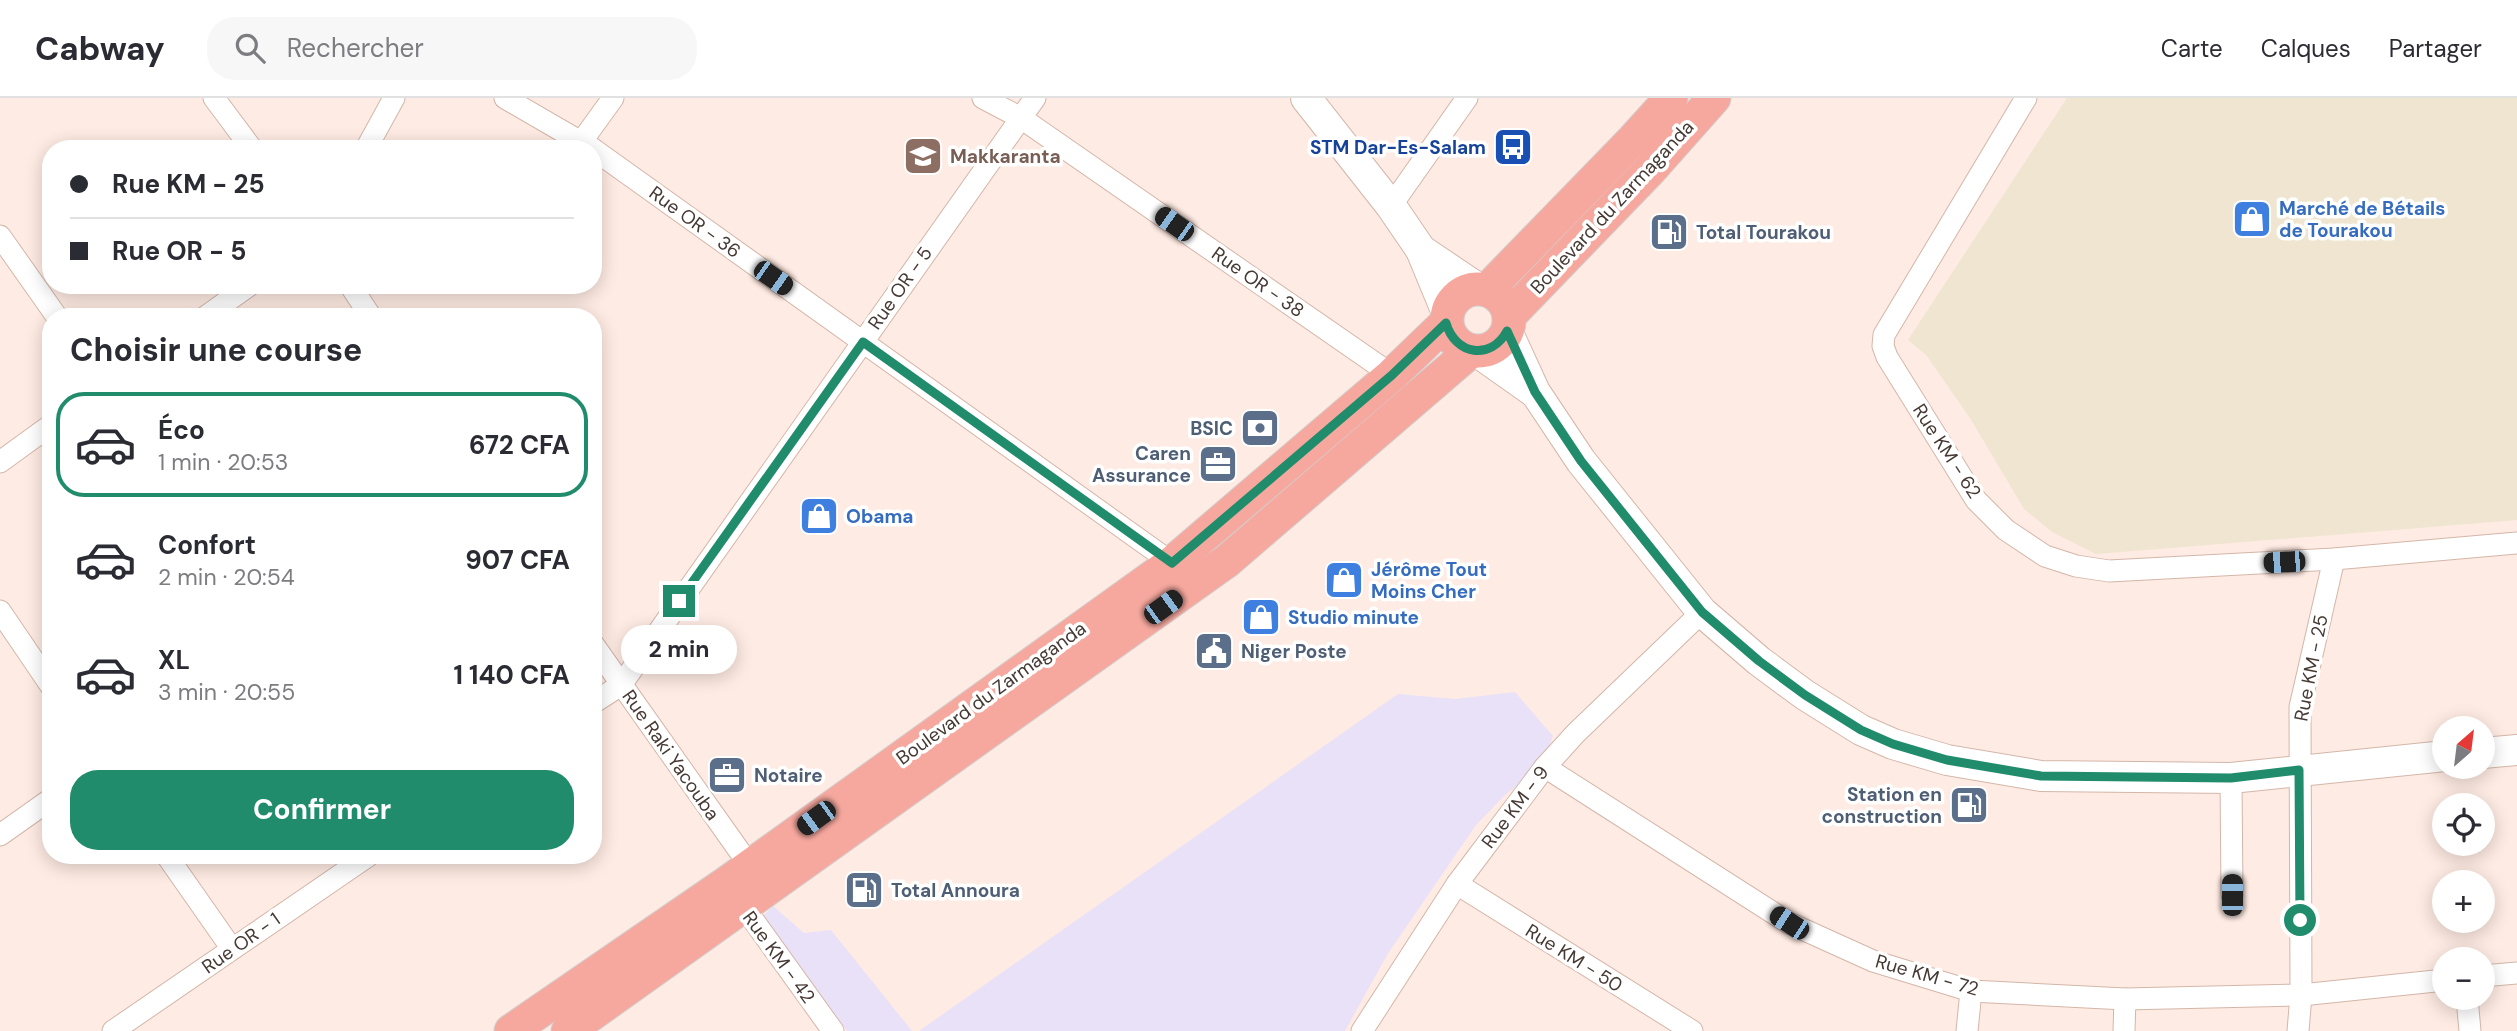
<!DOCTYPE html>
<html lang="fr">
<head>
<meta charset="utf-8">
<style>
	:root { --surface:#fff; --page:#f7f7f7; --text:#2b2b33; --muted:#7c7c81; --line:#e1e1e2; --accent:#208c6b }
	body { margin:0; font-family:"DM Sans",sans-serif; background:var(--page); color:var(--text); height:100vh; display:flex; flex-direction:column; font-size:26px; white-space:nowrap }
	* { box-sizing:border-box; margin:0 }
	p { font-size:23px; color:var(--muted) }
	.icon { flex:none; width:38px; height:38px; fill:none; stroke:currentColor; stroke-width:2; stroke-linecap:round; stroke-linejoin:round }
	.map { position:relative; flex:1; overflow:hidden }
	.sheet { position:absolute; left:42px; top:210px; width:560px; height:556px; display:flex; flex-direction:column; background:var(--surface); border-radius:28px; box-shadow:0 4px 18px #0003 }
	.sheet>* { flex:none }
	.hud { position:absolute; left:42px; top:42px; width:560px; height:154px; border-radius:28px; box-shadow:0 4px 18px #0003; display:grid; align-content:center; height:154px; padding:0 28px; background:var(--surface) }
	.needle { width:46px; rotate:28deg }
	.tools { position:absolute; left:2432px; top:618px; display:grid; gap:14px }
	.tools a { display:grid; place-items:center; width:63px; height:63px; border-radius:50%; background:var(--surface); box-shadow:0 4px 18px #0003; font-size:35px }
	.end { position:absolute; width:32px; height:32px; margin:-16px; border:9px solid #208c6b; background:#fff; box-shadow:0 0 0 4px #fff }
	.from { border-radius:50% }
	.bubble { position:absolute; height:49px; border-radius:24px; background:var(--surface); box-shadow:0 4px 18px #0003; font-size:23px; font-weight:700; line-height:49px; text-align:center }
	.car { position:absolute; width:21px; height:42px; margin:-21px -10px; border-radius:9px; box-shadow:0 0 5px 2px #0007; background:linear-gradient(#222 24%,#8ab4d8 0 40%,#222 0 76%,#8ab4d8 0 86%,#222 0) }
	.hud b { display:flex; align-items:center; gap:24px; height:66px; font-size:26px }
	.hud b+b { border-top:2px solid var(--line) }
	.hud i { width:18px; height:18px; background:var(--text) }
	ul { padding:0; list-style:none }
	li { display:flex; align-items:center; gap:21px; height:105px; margin:0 14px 10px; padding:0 14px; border:4px solid transparent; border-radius:28px }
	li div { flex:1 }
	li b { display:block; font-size:26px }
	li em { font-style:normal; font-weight:700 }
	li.current { border-color:var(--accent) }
	li>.icon { width:63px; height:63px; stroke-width:1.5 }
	h2 { padding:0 28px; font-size:32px; line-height:84px }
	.cta { display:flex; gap:14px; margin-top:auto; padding:14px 28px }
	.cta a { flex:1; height:80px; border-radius:28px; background:var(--accent); color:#fff; font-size:28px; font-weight:700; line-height:80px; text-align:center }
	header { display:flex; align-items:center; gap:42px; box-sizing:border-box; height:98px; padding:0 35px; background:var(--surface); border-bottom:2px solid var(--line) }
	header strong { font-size:33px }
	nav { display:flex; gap:38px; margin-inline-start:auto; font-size:24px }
	.search { width:490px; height:63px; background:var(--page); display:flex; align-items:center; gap:18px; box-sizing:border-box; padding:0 24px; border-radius:28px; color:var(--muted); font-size:26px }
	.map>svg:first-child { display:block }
	.commercial { fill:#efe5d0 }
	.industrial { fill:#e9e1f7 }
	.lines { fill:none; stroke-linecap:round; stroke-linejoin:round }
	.minor-casing { stroke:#d4b6a9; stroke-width:23 }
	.secondary-casing { stroke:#d4b6a9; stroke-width:32 }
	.primary-casing { stroke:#d2cfce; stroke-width:35 }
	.minor { stroke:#fff; stroke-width:21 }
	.secondary { stroke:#fff; stroke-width:30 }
	.primary { stroke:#f6a89e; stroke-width:33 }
	.route { stroke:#208c6b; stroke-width:9 }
	.labels { text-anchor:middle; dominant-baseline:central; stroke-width:7; stroke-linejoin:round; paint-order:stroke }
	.transit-label { font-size:19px; font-weight:bold; fill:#164399; stroke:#fff; text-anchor:end }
	.education-label { font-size:19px; font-weight:bold; fill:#785e54; stroke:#fff; text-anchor:start }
	.street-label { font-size:19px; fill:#453933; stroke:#fff }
	.shop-label { font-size:19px; font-weight:bold; fill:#366cbe; stroke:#fff; text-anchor:start }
	.service-label { font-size:19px; font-weight:bold; fill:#4e5e75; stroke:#fff; text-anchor:start }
</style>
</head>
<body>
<header>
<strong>Cabway</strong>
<div class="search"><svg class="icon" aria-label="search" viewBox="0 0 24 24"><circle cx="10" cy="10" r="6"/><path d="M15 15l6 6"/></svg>Rechercher</div>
<nav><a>Carte</a><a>Calques</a><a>Partager</a></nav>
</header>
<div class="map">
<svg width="2517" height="933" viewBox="0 0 2517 933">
	<rect width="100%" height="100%" fill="#feebe3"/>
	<path class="commercial" d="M2067 0H2517V422L2096 456 2052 434 2024 411 1970 320 1926 257 1908 242Z"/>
	<g class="industrial">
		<path d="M1515 594 1553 638 1543 667 1505 697 1476 727 1387 857 1345 933H919L1398 596 1455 601Z"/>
		<path d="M773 808 804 835 831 832 912 933H847L759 822Z"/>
	</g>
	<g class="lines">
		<g class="minor-casing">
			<g id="minor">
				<path d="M214 0 252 51"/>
				<path d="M505 0 593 51"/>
				<path d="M983 0 1021 20 1392 277"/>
				<path d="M2026 0 1884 237 1883 248 1887 259 1976 402 2006 432 2045 458 2076 468 2109 473 2334 461 2517 445"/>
				<path d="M582 43 613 0"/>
				<path d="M366 51 394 0"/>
				<path d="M593 51 1172 465"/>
				<path d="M1391 108 1467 0"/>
				<path d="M0 138 57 219"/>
				<path d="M350 187 371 219"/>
				<path d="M205 219 250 187"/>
				<path d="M0 364 51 327"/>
				<path d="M0 513 51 588"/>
				<path d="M593 546 750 768"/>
				<path d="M593 605 621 587 1035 0"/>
				<path d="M1545 669 1789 825 1873 863 1971 893 2125 901 2301 897 2445 882"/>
				<path d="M2231 680 2232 797"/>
				<path d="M0 737 51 701"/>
				<path d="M167 758 232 851"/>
				<path d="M1457 786 1692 933"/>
				<path d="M736 798 833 933"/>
				<path d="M2483 878 2517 875"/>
				<path d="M2467 900 2470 933"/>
				<path d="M113 933 368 758"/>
				<path d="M1362 933 1457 786 1545 669 1576 635 1702 514"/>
				<path d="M1967 933 1971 893"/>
				<path d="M2124 933 2125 901"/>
				<path d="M2298 933 2301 897 2300 609 2334 461"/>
			</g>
		</g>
		<g class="secondary-casing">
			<g id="secondary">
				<path d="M1306 0 1391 108 1421 152 1447 215"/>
				<path d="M1421 152 1479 191"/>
				<path d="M1507 233 1535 294 1581 363 1702 514 1759 563 1805 597 1861 632 1893 646 1947 662 2041 678 2231 680 2445 658"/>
				<path d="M1476 253 1534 294"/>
				<path d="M2483 655 2517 652"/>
			</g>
		</g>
		<g class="primary-casing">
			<g id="primary">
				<circle cx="1478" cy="222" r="31"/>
				<path d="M1487 192 1632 43 1671 0"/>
				<path d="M1509 218 1651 71 1714 0"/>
				<path d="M511 933 728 784 1172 465 1392 277 1446 225"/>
				<path d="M568 933 1227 463 1471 253"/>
			</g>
		</g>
		<use href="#minor" class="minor"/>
		<use href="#secondary" class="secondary"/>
		<use href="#primary" class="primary"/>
	</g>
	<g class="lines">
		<path class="route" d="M679 503 863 244 1172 465 1392 277 1446 225C1455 257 1491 263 1507 233L1535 294 1581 363 1702 514 1759 563 1805 597 1861 632 1893 646 1947 662 2041 678 2231 680 2299 672 2300 822"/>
	</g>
	<defs>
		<g id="bus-square" transform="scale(2.0125)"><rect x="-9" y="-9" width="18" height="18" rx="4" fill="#1a4fb4" stroke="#fff"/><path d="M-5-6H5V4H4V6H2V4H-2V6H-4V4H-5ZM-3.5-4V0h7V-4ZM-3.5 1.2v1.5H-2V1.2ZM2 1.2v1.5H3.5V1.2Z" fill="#fff"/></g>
		<g id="school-square" transform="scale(2.0125)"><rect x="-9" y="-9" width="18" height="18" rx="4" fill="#8d6e63" stroke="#fff"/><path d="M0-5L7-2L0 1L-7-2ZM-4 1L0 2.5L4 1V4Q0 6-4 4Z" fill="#fff"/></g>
		<g id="shop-square" transform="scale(2.0125)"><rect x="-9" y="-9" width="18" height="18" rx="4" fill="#3f7fe0" stroke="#fff"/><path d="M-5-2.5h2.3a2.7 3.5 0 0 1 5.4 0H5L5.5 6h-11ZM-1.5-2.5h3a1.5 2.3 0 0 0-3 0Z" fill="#fff"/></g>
		<g id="fuel-square" transform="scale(2.0125)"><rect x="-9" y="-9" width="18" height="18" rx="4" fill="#5c6f8a" stroke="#fff"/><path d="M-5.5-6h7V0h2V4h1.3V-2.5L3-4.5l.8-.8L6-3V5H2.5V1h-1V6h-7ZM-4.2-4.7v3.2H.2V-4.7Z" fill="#fff"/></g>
		<g id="bank-square" transform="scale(2.0125)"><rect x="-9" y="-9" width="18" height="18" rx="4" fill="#5c6f8a" stroke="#fff"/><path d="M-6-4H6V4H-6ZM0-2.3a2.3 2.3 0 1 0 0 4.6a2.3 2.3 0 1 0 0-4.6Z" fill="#fff"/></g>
		<g id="office-square" transform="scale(2.0125)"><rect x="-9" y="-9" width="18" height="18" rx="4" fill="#5c6f8a" stroke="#fff"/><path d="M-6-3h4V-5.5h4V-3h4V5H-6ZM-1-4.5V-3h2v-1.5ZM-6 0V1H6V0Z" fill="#fff"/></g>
		<g id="civic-square" transform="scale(2.0125)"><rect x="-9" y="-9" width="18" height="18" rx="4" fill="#5c6f8a" stroke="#fff"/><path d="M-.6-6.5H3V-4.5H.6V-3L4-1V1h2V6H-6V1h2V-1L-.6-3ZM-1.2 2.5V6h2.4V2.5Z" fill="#fff"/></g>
	</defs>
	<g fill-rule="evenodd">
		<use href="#bus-square" x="1513" y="49"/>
		<use href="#school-square" x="923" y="58"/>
		<use href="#shop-square" x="2252" y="121"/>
		<use href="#fuel-square" x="1669" y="134"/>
		<use href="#bank-square" x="1260" y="330"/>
		<use href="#office-square" x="1218" y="366"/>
		<use href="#shop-square" x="819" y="418"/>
		<use href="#shop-square" x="1344" y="482"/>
		<use href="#shop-square" x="1261" y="519"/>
		<use href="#civic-square" x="1214" y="553"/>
		<use href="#office-square" x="727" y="677"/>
		<use href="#fuel-square" x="1969" y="707"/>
		<use href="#fuel-square" x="864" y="792"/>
	</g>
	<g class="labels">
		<g class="transit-label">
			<text x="1486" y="49">STM Dar-Es-Salam</text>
		</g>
		<g class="education-label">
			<text x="950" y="58">Makkaranta</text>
		</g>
		<g class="street-label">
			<text transform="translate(1612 109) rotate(-47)">Boulevard du Zarmaganda</text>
			<text transform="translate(695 124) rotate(36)">Rue OR - 36</text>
			<text transform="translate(1258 184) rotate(35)">Rue OR - 38</text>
			<text transform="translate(900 190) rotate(-55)">Rue OR - 5</text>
			<text transform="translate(1947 353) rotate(57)">Rue KM - 62</text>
			<text transform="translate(2311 570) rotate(-79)">Rue KM - 25</text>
			<text transform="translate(991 595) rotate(-36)">Boulevard du Zarmaganda</text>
			<text transform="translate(671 657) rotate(55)">Rue Raki Yacouba</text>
			<text transform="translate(1515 709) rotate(-53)">Rue KM - 9</text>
			<text transform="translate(241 845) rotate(-35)">Rue OR - 1</text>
			<text transform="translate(779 859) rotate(54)">Rue KM - 42</text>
			<text transform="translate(1574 860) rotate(32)">Rue KM - 50</text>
			<text transform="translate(1927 877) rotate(16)">Rue KM - 72</text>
		</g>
		<g class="shop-label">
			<text x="2279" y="110">Marché de Bétails<tspan x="2279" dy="22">de Tourakou</tspan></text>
			<text x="846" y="418">Obama</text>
			<text x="1371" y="471">Jérôme Tout<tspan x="1371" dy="22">Moins Cher</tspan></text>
			<text x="1288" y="519">Studio minute</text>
		</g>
		<g class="service-label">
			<text x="1696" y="134">Total Tourakou</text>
			<text x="1233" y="330" text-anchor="end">BSIC</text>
			<text x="1191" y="355" text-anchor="end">Caren<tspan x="1191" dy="22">Assurance</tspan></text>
			<text x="1241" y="553">Niger Poste</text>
			<text x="754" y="677">Notaire</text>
			<text x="1942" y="696" text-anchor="end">Station en<tspan x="1942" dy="22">construction</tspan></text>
			<text x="891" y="792">Total Annoura</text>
		</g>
	</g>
</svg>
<div class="tools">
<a><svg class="needle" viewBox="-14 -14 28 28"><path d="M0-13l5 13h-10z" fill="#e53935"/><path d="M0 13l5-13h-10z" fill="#7c7c81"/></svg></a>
<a><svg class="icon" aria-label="locate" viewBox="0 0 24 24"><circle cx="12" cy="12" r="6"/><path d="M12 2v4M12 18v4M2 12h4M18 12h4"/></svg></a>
<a>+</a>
<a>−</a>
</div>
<i class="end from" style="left:2300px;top:822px"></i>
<i class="end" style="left:679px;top:503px"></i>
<div class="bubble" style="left:621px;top:527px;width:116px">2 min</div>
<i class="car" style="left:1174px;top:126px;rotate:305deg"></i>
<i class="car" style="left:773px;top:180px;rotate:125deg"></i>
<i class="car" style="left:2284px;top:464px;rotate:267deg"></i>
<i class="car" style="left:1163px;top:509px;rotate:54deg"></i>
<i class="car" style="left:816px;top:720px;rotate:234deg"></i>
<i class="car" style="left:2232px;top:797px;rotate:0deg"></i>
<i class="car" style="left:1789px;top:825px;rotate:303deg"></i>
<div class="hud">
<b><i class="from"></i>Rue KM - 25</b>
<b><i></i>Rue OR - 5</b>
</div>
<section class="sheet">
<h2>Choisir une course</h2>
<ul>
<li class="current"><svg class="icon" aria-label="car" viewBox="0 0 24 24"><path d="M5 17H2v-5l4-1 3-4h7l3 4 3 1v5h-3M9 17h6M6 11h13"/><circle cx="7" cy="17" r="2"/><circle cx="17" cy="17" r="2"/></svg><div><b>Éco</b><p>1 min · 20:53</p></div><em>672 CFA</em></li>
<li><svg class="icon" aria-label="car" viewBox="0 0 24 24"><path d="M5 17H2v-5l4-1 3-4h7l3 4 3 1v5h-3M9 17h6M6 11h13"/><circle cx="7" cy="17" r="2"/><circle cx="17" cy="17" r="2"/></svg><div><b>Confort</b><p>2 min · 20:54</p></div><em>907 CFA</em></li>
<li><svg class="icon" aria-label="car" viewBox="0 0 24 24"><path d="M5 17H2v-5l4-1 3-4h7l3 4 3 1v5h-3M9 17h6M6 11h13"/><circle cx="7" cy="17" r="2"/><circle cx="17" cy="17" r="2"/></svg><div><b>XL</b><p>3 min · 20:55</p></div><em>1 140 CFA</em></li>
</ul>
<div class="cta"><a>Confirmer</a></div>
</section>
</div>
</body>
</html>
